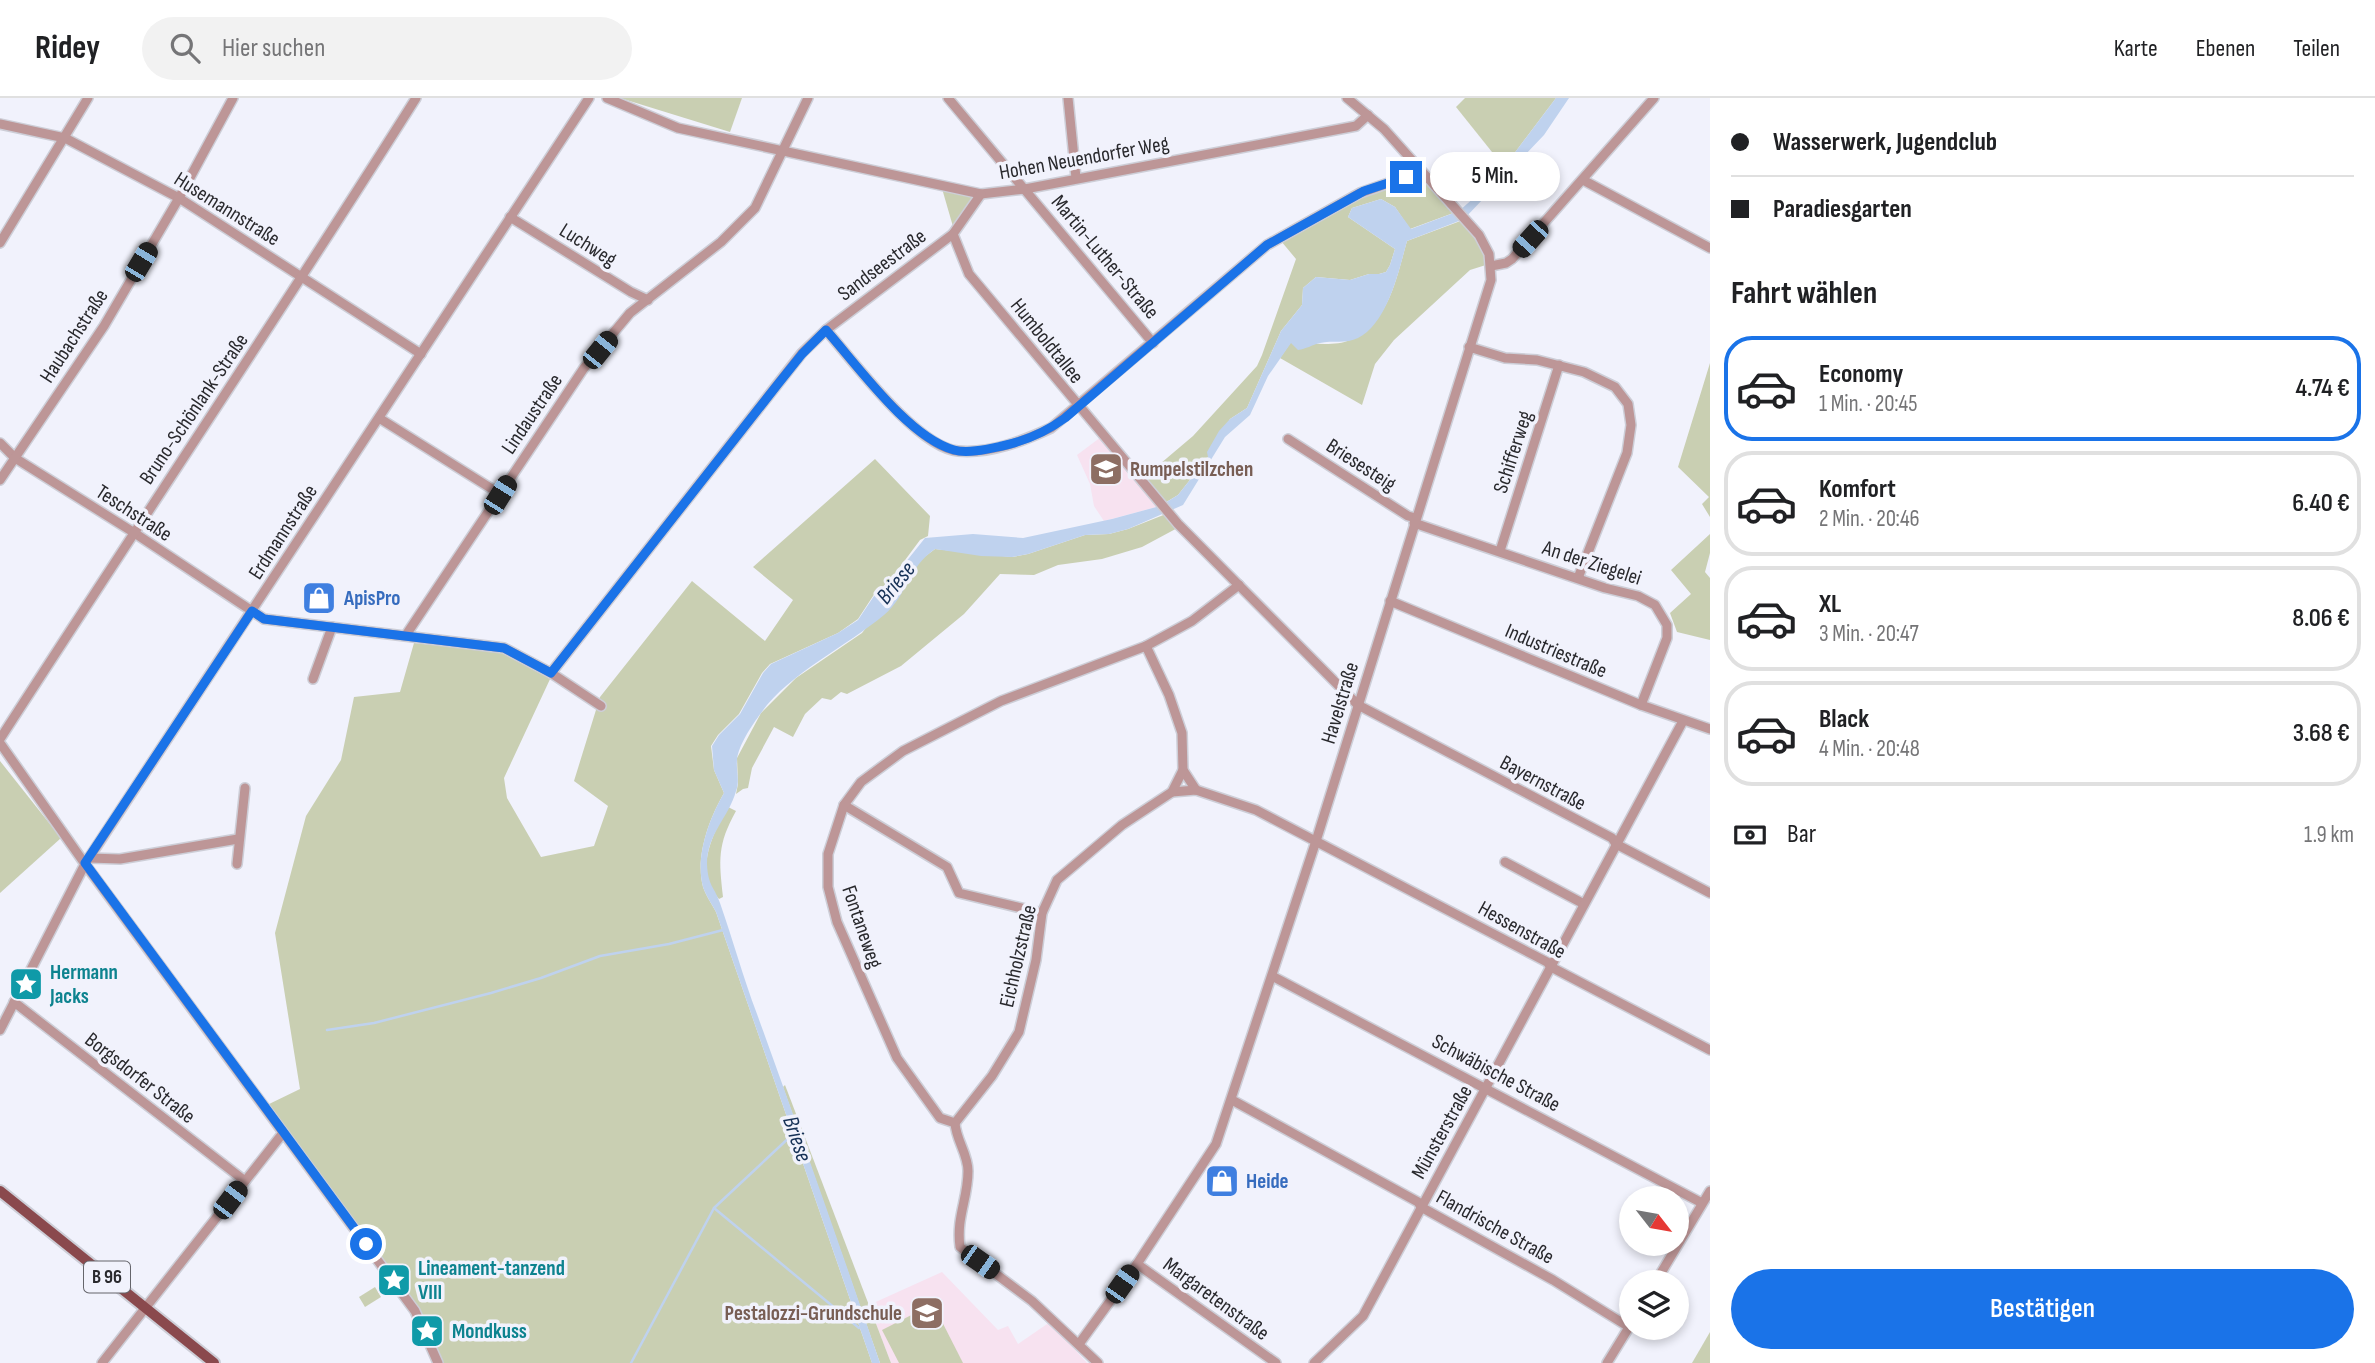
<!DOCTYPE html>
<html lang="de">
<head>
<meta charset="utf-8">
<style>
	:root { --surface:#fff; --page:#f2f2f2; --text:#202124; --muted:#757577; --line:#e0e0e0; --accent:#1a73e8 }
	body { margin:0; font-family:"Sofia Sans Condensed",sans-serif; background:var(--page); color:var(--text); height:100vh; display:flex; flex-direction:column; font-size:26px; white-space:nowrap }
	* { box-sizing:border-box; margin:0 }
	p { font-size:23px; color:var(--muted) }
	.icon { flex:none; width:38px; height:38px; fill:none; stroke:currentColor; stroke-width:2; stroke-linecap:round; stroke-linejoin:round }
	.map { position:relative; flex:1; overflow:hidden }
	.sheet { display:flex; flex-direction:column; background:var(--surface); width:665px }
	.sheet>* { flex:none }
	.guide { display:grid; align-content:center; height:154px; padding:0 21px; background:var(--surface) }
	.needle { width:46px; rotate:121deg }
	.tools { position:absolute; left:1619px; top:1088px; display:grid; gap:14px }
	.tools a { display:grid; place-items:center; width:70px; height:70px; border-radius:50%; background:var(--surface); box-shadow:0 4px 10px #0003; font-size:35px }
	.end { position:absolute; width:32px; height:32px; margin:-16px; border:9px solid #1a73e8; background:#fff; box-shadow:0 0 0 4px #fff }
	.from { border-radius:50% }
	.bubble { position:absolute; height:49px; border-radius:24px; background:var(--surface); box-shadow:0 4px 10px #0003; font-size:23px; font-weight:600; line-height:49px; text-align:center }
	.car { position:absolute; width:21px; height:42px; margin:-21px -10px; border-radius:9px; box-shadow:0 0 5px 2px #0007; background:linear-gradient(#222 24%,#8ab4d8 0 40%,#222 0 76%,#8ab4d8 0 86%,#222 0) }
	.guide b { display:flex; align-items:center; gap:24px; height:66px; font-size:26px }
	.guide b+b { border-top:2px solid var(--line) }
	.guide i { width:18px; height:18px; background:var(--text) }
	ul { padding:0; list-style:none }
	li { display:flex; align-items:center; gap:21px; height:105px; margin:0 14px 10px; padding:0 7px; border:4px solid var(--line); border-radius:28px }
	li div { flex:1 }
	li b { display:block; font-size:26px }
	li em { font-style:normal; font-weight:600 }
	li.on { border-color:var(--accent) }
	li>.icon { width:63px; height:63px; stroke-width:1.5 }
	h2 { padding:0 21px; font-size:32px; line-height:84px }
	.pay { display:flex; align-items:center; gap:18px; height:77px; padding:0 21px; font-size:26px }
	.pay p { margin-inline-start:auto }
	.primary-button { display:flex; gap:14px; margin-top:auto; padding:14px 21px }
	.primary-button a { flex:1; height:80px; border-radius:42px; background:var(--accent); color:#fff; font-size:28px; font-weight:600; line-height:80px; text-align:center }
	header { display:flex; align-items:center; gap:42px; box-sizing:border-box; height:98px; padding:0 35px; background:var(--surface); border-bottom:2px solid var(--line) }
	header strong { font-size:33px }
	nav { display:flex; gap:38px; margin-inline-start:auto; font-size:24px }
	.search { width:490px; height:63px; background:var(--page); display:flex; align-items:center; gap:18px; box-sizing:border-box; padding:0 24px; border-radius:38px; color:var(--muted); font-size:26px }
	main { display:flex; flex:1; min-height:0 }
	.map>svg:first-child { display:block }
	.education { fill:#f7e2f0 }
	.green { fill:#c9cfb2 }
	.water { fill:#bfd2ee }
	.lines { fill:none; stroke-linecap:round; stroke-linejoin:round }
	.stream { stroke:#bfd2ee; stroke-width:2.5 }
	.minor-casing { stroke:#cdced7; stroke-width:12 }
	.major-casing { stroke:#cdced7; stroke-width:14 }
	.minor { stroke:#bd9697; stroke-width:9 }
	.major { stroke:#8a494d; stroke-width:10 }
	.route { stroke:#1a73e8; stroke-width:9 }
	.labels { text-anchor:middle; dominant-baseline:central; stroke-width:7; stroke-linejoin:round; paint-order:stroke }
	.shield { fill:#f1f2fc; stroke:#65656b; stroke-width:2 }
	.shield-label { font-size:19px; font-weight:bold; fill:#29292d }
	.street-label { font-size:21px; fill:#29292d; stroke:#f1f2fc }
	.education-label { font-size:21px; font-weight:bold; fill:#785e54; stroke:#f1f2fc; text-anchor:start }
	.shop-label { font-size:21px; font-weight:bold; fill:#366cbe; stroke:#f1f2fc; text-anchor:start }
	.culture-label { font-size:21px; font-weight:bold; fill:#0d838f; stroke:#f1f2fc; text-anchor:start }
	.water-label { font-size:23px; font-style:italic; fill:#163156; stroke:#f1f2fc }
</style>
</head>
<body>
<header>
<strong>Ridey</strong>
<div class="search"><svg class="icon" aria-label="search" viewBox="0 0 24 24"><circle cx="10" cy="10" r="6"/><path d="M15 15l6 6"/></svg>Hier suchen</div>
<nav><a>Karte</a><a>Ebenen</a><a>Teilen</a></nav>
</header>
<main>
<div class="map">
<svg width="1710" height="1265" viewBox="0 0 1710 1265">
	<rect width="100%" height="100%" fill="#f1f2fc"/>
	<g class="education">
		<path d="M1101 339 1160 408 1104 423 1094 408 1090 386 1077 357Z"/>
		<path d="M942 1174 998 1232 1008 1228 1018 1246 1050 1224 1087 1265H891L869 1207Z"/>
	</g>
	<g class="green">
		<path d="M620 0H742L730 34Z"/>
		<path d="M1465 0H1556L1504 69 1456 9Z"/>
		<path d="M1418 73 1456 114 1410 131 1395 109 1381 101 1352 110 1348 119 1395 151 1390 167 1386 174 1379 176H1369L1350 182 1316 179 1303 190 1302 207 1281 233 1247 310 1230 321 1208 359 1178 397 1163 406 1141 382 1193 338 1257 268 1262 257 1296 161 1281 143 1326 120 1369 93Z"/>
		<path d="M943 90 977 98 954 132 943 94Z"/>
		<path d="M1463 122 1483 145 1489 166 1470 172 1394 242 1375 266 1362 307 1280 260 1291 244C1309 245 1334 249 1350 242 1389 226 1397 178 1407 143Z"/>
		<path d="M1710 265V419L1702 406 1709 399 1678 369Z"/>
		<path d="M875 361 930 418 928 438 920 442 888 485 875 495 858 521 838 535 770 566 762 575 739 616 718 637 711 648 714 672 724 695C709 721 695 759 703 789 706 798 712 806 716 814L872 1265H440L431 1241 265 1008 300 991 275 835 306 718 341 662 354 599 400 594 414 545 502 554 551 579 504 680 507 700 541 759 594 748 608 708 574 683 600 599 692 483 765 543 793 502 753 469Z"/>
		<path d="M1166 416 1183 427 1142 449 1102 461 1058 467 1034 477 1000 476 964 516 901 568 847 596 841 594 831 602 822 600 805 616 793 639 774 629 752 670 748 690 743 691 736 696 738 686 737 660 761 615 796 580 862 535 919 463 935 451 1012 459 1028 456 1085 437 1109 436 1128 431Z"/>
		<path d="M1710 436V455L1705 474 1710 480V542L1677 534 1670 515 1691 496 1671 472Z"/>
		<path d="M0 663 61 740 0 795Z"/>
		<path d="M728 709 736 713C717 747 719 762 723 799L719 801C716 797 711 792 709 787 700 761 715 731 728 709Z"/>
		<path d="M785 987 891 1265H880L783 989Z"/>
		<path d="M375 1189 381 1199 365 1209 359 1199Z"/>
		<path d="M933 1206 963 1265H899L882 1232Z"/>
		<path d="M1710 1234V1265H1692Z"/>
	</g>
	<path class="water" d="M1556 0H1569L1544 37 1464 121 1407 143C1399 172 1388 225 1358 240 1346 246 1332 242 1320 245 1312 247 1306 251 1298 252L1291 245 1268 278 1250 317 1225 339 1183 407 1128 431 1109 436 1085 437 1028 456 1012 459 981 458 935 451C907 470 908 497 884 517 847 548 788 576 761 615 752 627 738 648 737 662 736 673 740 683 736 693 729 719 707 736 707 766 708 788 714 788 720 805 733 842 743 879 757 916 799 1032 840 1148 880 1265H872L716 814C712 806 706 798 703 789 695 759 709 721 724 695L714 672 712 648 719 637 740 616 763 575 771 566 838 535 858 522 876 495 889 485 925 440 973 436 1023 440 1112 421 1160 408 1178 397 1208 359 1207 354 1219 333 1230 321 1247 310 1281 233 1302 207 1303 190 1316 179 1350 182 1369 176H1379L1386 174 1390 167 1395 151 1348 119 1352 110 1381 101 1395 109 1411 131 1459 113 1476 98 1504 69Z"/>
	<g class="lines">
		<g class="stream">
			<path d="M327 932 374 925 491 895 541 880 600 858 669 846 723 832"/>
			<path d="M714 1110 859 1230"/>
			<path d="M631 1265 714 1110 793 1036"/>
		</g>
		<g class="minor-casing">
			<g id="minor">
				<path d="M607 0 678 30 981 96 1025 91 1356 28 1368 17"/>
				<path d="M948 0 1153 245"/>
				<path d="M1068 0 1076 80"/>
				<path d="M0 26 65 40 179 100 421 256"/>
				<path d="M1583 82 1710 150"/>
				<path d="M981 96 953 136 969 176 1178 426 1358 607 1612 740 1616 746 1710 795"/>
				<path d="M510 119 631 194 648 202"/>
				<path d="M0 145 88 0"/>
				<path d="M1491 168 1506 165 1512 161 1654 0"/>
				<path d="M826 232C853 263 918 350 958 353 990 356 1023 343 1051 330L1267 147 1360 95 1406 79 1419 71"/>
				<path d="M1469 249 1505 260 1537 262 1584 274 1615 289 1628 306 1631 327 1627 355 1578 480"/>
				<path d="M379 320 500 396"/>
				<path d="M1288 341 1408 418 1416 420"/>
				<path d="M0 345 15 360 133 434 264 521 504 550 551 575 601 608"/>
				<path d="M0 382 104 228 179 100 233 0"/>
				<path d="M1414 425 1605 490 1638 498 1655 507 1667 527V540L1641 607"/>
				<path d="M1500 453 1559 267"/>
				<path d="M1390 503 1641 607 1710 631"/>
				<path d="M406 537 584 270 630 215 721 144 755 110 808 0"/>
				<path d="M1146 548 1169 597 1182 635 1183 672 1196 692"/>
				<path d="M551 575 802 255 826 232 953 136"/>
				<path d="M313 581 332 529"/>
				<path d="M0 641C138 427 280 216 416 0"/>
				<path d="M0 645 85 766 415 1213 438 1265"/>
				<path d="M1172 694 1196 692 1256 712 1547 864 1551 869 1710 952"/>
				<path d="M844 707 947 769 959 795 1042 815"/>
				<path d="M89 760 120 761 238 741"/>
				<path d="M1505 764 1584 806"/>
				<path d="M237 766 245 690"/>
				<path d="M1272 878 1702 1105"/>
				<path d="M14 904 245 1083"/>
				<path d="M0 932 85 766 589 0"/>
				<path d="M1232 1002 1418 1104 1421 1109 1553 1182 1629 1229"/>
				<path d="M955 1025 992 978 1019 934 1036 862 1042 815 1057 782 1122 727 1172 694 1183 672"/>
				<path d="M1137 1166 1276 1265"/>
				<path d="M1655 1185 1710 1093"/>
				<path d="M1079 1246 1137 1166 1216 1046 1316 743 1491 182 1489 156 1479 137 1384 31 1347 0"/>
				<path d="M102 1265 283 1035"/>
				<path d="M1098 1265 1032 1203 960 1149C956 1119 968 1101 968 1073 968 1056 956 1042 955 1025L940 1020 897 960 837 824 828 789V756L844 707 861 684 903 653 1001 603 1146 548 1192 523 1239 487"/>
				<path d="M1314 1265 1363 1218 1683 623"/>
				<path d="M1607 1265 1631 1226"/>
			</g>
		</g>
		<g class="major-casing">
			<path id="major" d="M0 1093 214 1265"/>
		</g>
		<use href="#minor" class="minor"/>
		<use href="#major" class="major"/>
	</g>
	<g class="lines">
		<path class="route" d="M366 1146 85 765 252 513 264 521 504 550 551 575 778 286 802 256 826 232C858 268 908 339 954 352 967 356 988 351 1002 348 1025 343 1046 334 1065 320L1267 147 1364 93 1406 79"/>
	</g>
	<defs>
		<g id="school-square" transform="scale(1.75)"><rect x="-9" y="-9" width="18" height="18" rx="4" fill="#8d6e63" stroke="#f1f2fc"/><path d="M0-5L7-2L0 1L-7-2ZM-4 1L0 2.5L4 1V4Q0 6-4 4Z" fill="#fff"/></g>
		<g id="shop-square" transform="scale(1.75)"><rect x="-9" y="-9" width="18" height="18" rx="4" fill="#3f7fe0" stroke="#f1f2fc"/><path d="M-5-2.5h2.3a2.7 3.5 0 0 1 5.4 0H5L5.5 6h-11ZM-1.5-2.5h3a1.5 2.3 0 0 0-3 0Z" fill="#fff"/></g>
		<g id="sight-square" transform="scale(1.75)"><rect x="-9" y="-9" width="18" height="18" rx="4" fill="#0f9aa8" stroke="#f1f2fc"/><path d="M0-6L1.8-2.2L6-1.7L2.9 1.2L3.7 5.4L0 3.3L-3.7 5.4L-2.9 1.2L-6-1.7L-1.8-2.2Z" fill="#fff"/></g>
	</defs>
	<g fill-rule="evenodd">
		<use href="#school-square" x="1106" y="371"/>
		<use href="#shop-square" x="319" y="500"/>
		<use href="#sight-square" x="26" y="886"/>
		<use href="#shop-square" x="1222" y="1083"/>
		<use href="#sight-square" x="394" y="1182"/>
		<use href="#school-square" x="927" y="1215"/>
		<use href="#sight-square" x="427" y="1233"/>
	</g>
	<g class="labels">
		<rect class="shield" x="84" y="1163.5" width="46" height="31" rx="5"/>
		<g class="shield-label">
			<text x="107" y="1179">B 96</text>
		</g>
		<g class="street-label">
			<text transform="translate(1084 60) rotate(-10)">Hohen Neuendorfer Weg</text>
			<text transform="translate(227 111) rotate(32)">Husemannstraße</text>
			<text transform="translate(588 147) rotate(32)">Luchweg</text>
			<text transform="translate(1105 159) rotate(50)">Martin-Luther-Straße</text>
			<text transform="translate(882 167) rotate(-37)">Sandseestraße</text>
			<text transform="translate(74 238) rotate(-57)">Haubachstraße</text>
			<text transform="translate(1047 243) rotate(51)">Humboldtallee</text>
			<text transform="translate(194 311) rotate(-56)">Bruno-Schönlank-Straße</text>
			<text transform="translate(532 316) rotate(-56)">Lindaustraße</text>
			<text transform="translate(1513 354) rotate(-72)">Schifferweg</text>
			<text transform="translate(1361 367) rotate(33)">Briesesteig</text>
			<text transform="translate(134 415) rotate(33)">Teschstraße</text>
			<text transform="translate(283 434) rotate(-57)">Erdmannstraße</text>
			<text transform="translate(1592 465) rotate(18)">An der Ziegelei</text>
			<text transform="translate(1556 553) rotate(23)">Industriestraße</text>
			<text transform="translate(1340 605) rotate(-73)">Havelstraße</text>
			<text transform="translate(1543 685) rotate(28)">Bayernstraße</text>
			<text transform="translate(862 829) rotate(71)">Fontaneweg</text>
			<text transform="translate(1522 832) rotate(29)">Hessenstraße</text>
			<text transform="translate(1018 858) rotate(-77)">Eichholzstraße</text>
			<text transform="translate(1496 975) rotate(28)">Schwäbische Straße</text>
			<text transform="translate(140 980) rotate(38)">Borgsdorfer Straße</text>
			<text transform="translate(1442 1034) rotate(-61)">Münsterstraße</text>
			<text transform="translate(1495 1129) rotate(29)">Flandrische Straße</text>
			<text transform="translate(1216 1201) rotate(36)">Margaretenstraße</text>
		</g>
		<g class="education-label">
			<text x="1130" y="371">Rumpelstilzchen</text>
			<text x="902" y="1215" text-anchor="end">Pestalozzi-Grundschule</text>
		</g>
		<g class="shop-label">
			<text x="344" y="500">ApisPro</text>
			<text x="1246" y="1083">Heide</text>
		</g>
		<g class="culture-label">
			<text x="50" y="874">Hermann<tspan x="50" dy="24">Jacks</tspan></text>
			<text x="418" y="1170">Lineament-tanzend<tspan x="418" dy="24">VIII</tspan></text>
			<text x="452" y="1233">Mondkuss</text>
		</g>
		<g class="water-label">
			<text transform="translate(896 485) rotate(-51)">Briese</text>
			<text transform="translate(797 1041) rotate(71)">Briese</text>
		</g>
	</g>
</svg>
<div class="tools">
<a><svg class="needle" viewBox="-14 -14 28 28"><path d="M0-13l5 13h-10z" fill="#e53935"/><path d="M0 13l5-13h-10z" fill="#757577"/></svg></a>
<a><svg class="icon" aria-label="layers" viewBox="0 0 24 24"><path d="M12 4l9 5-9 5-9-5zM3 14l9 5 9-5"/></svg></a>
</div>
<i class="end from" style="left:366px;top:1146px"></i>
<i class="end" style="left:1406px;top:79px"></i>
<div class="bubble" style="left:1430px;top:54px;width:130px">5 Min.</div>
<i class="car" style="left:1530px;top:141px;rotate:222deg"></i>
<i class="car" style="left:141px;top:164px;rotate:31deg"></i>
<i class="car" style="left:600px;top:252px;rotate:39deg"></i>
<i class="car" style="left:500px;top:397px;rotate:32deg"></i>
<i class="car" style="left:230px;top:1102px;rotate:37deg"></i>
<i class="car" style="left:980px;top:1164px;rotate:125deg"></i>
<i class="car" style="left:1122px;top:1186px;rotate:35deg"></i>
</div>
<section class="sheet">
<div class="guide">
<b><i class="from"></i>Wasserwerk, Jugendclub</b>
<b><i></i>Paradiesgarten</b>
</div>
<h2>Fahrt wählen</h2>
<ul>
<li class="on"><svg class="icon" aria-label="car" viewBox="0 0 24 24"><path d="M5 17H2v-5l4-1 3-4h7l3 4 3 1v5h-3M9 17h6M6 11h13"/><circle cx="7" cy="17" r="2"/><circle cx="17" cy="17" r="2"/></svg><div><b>Economy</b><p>1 Min. · 20:45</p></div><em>4.74 €</em></li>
<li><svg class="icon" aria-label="car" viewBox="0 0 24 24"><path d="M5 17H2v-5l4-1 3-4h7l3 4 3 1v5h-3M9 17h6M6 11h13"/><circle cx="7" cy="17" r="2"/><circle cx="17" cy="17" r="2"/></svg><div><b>Komfort</b><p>2 Min. · 20:46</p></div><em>6.40 €</em></li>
<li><svg class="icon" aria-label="car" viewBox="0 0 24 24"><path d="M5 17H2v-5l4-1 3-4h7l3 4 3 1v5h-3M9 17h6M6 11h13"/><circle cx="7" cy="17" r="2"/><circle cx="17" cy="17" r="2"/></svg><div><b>XL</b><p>3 Min. · 20:47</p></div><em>8.06 €</em></li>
<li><svg class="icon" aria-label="car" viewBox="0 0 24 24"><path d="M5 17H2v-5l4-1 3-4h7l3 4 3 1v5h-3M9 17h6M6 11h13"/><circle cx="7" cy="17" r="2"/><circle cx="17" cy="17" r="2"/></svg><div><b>Black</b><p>4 Min. · 20:48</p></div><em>3.68 €</em></li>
</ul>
<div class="pay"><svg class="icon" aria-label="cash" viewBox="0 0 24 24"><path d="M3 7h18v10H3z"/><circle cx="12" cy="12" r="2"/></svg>Bar<p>1.9 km</p></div>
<div class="primary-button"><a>Bestätigen</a></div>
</section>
</main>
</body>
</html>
